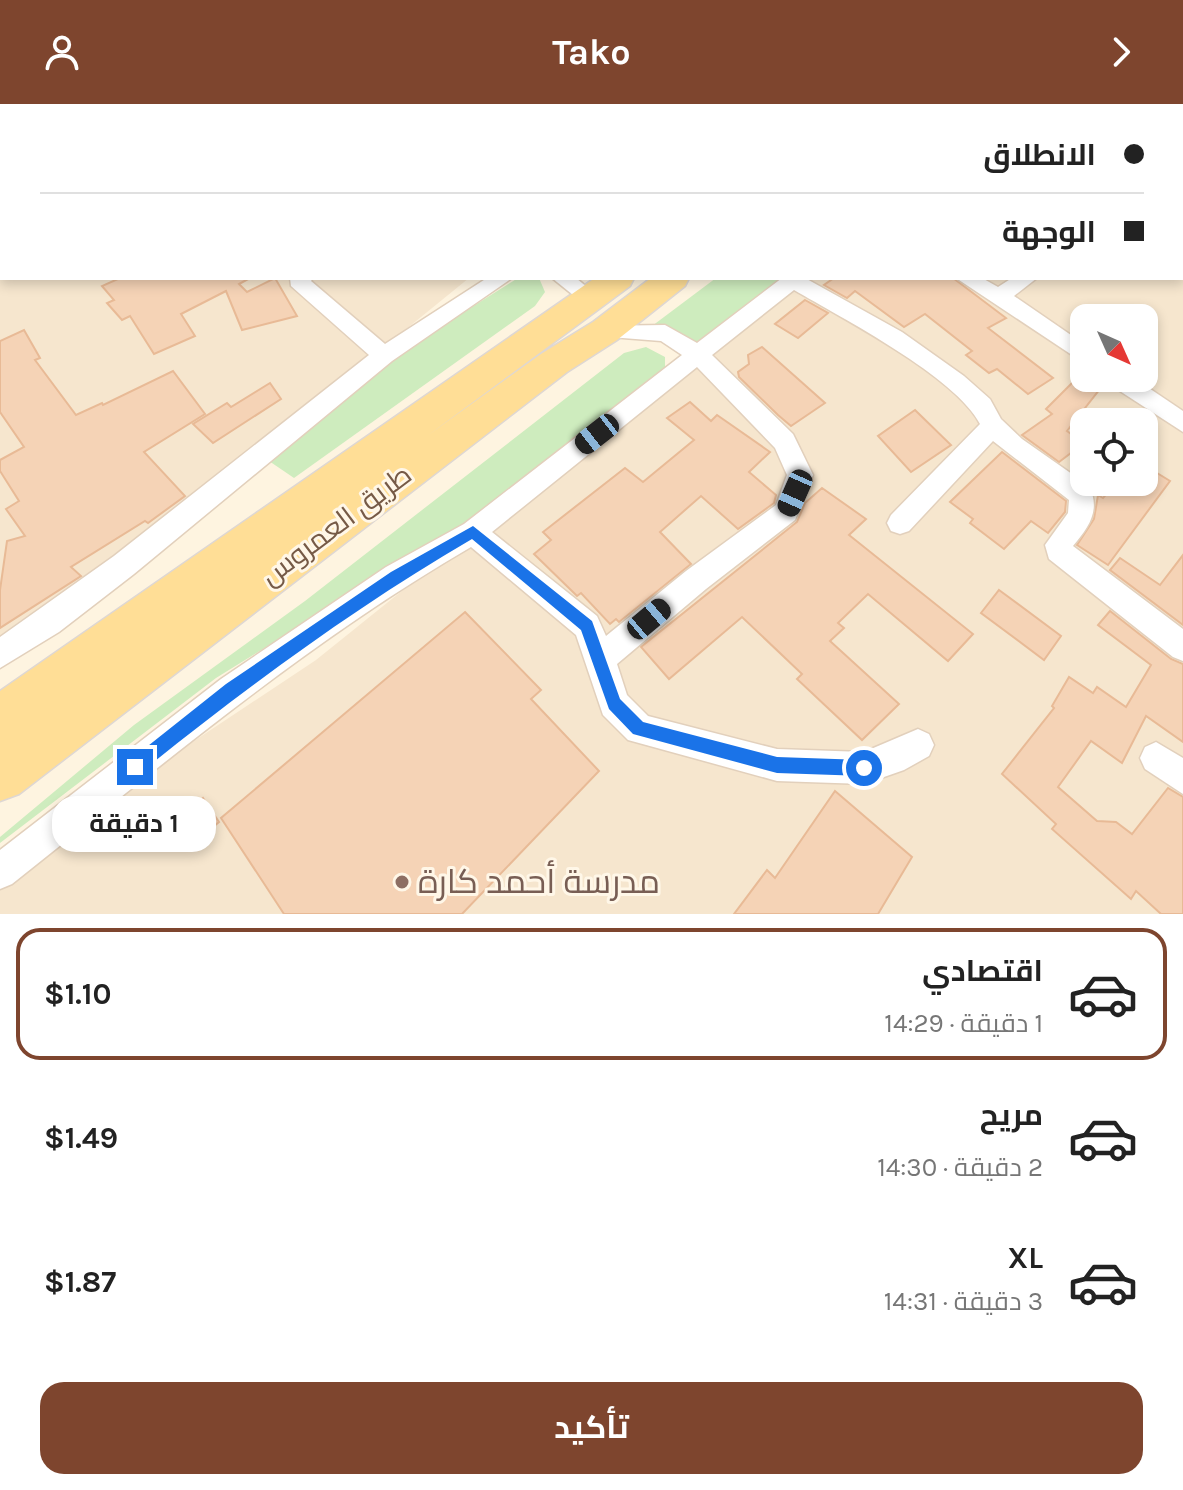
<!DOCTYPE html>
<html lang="ar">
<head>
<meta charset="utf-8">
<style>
	:root { --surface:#fff; --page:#f6f6f6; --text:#222; --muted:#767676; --line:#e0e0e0; --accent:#7e452e }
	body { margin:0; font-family:Karla,Cairo,sans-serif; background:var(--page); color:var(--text); direction:rtl; height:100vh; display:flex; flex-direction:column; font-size:30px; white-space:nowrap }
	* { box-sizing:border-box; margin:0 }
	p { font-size:26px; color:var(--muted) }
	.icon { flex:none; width:44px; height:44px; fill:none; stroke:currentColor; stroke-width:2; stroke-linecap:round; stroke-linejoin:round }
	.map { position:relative; height:810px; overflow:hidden; direction:ltr }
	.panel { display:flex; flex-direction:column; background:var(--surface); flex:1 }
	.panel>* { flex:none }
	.hud { position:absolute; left:0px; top:0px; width:1184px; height:176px; box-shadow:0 4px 12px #0003; direction:rtl; display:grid; align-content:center; height:176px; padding:0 40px; background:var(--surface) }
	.needle { width:52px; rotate:135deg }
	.controls { position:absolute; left:1070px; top:200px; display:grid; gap:16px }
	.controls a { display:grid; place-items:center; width:88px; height:88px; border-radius:16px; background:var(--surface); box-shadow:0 4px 12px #0003; font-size:40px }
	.end { position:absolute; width:36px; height:36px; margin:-18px; border:10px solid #1a73e8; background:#fff; box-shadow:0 0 0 4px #fff }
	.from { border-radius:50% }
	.bubble { position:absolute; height:56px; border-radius:24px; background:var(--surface); box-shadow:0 4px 12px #0003; font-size:26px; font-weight:700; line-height:56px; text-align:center; direction:rtl }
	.car { position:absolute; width:24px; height:48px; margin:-24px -12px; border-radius:10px; box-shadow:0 0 6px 2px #0007; background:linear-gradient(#222 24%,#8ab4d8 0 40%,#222 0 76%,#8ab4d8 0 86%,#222 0) }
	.hud b { display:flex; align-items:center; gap:28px; height:76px; font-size:30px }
	.hud b+b { border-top:2px solid var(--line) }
	.hud i { width:20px; height:20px; background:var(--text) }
	ul { padding:14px 0 0; list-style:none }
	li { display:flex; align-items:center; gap:24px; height:132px; margin:0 16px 12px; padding:0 24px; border:4px solid transparent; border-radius:24px }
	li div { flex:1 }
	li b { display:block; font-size:30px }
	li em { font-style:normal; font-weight:700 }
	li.current { border-color:var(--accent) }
	li>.icon { width:72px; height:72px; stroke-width:1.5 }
	.button { display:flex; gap:16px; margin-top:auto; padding:16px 40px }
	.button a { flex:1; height:92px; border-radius:24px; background:var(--accent); color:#fff; font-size:32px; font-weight:700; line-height:92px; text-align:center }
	header { display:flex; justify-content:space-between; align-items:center; height:104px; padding:0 40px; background:var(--accent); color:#fff; font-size:36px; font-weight:700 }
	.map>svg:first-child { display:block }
	.residential { fill:#f6e6ce; fill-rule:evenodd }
	.green { fill:#ceecbe }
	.building { fill:#f5d3b6; stroke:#e8ba96; stroke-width:2 }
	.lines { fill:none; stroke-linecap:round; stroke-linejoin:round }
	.minor-casing { stroke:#e2d0bc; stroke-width:3 }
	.primary-casing { stroke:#ded7d3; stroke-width:3 }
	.minor { fill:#fff; fill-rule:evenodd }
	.primary { fill:#ffde96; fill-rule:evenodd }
	.route { fill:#1a73e8 }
	.education-dot { fill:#8d6e63; stroke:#fff7e8; stroke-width:3 }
	.labels { text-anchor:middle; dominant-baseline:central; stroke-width:6; stroke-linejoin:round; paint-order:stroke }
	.street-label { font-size:28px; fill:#765a46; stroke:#fff7e8 }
	.near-education-label { font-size:34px; fill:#785e54; stroke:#fff7e8; text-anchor:start }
</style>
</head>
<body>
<header><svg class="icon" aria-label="forward" viewBox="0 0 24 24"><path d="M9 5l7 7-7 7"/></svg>Tako<svg class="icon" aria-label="person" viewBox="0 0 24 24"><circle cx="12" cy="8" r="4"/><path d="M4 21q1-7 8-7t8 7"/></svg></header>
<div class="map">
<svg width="1183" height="810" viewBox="0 0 1183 810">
	<rect width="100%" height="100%" fill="#fef4e0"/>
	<g class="residential">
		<path d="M0 0H412L2 2V174H469L0 555Z"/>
		<path d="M982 0H1183V810H0V766L316 556 791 174H1182V2H980ZM1084 214H1144V274H1084ZM1084 318H1144V378H1084Z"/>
	</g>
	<g class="green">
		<path d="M518 174H539L545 188 535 202 294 374 269 357 413 240Z"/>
		<path d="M716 174H780L698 242 652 222Z"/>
		<path d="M646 243 665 253V266L459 424 216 574 0 739V733L134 621 305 497 624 249Z"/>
	</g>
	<g class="building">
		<path d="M120 174H250L239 180 247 188 275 174 297 212 242 226 226 187 181 210 195 232 154 250 130 212 122 216 107 199 114 196 102 182Z"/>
		<path d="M834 174H953L1006 214 988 224 1053 274 1028 290 997 265 989 269 966 251 972 247 925 210 904 223 855 187 847 194 824 181Z"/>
		<path d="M805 196 828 209 798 234 775 220Z"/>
		<path d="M24 226 40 254 35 256 76 311 102 299 103 301 173 267 205 310 144 348 185 392 148 419 145 417 71 463 81 472 0 524V486L7 437 25 432 6 405 19 397 0 367V356L24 343 0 308V237Z"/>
		<path d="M762 243 825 299 791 322 778 311 739 273 738 268 749 260 748 251Z"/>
		<path d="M1075 276 1090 284 1099 277 1103 281 1067 327 1084 339 1059 358 1022 331 1052 310 1046 305Z"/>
		<path d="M270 279 281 295 213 339 193 320 227 299 231 303Z"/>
		<path d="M690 298 711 317 717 311 770 348 749 368 776 391 774 399 738 425 701 392 660 428 691 460 619 518 616 515 610 520 581 489 577 492 574 489 534 450 551 436 543 428 625 364 643 378 694 336 667 314Z"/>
		<path d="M915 306 951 341 911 368 878 332Z"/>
		<path d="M1002 348 1066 397 1065 408 1048 429 1031 417 1004 445 970 419 973 415 950 398Z"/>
		<path d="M1144 361 1170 377 1108 461 1077 441 1094 415 1098 391 1103 394 1117 378H1144Z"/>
		<path d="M822 384 866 415 849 431 973 530 948 557 868 490 838 519 844 524 830 537 899 600 862 636 797 575 802 570 742 513 669 575 641 543 797 418 805 399Z"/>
		<path d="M1183 451V521L1110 466 1120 454 1160 481Z"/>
		<path d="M999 486 1061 532 1044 556 981 509Z"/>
		<path d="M1110 507 1171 555 1183 560V638L1146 612 1122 659 1091 637 1058 683 1097 717 1116 718 1132 730 1168 684 1183 693V810H1161L1136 787 1131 795 1052 725 1056 720 1002 670 1054 604 1052 602 1069 573 1093 589 1097 583 1126 603 1151 561 1098 521Z"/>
		<path d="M465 508 541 586 531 595 599 667 462 810H284L221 714Z"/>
		<path d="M835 687 912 753 878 810H734L767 766 775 774Z"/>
		<path d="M203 694 219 718 191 741 176 717Z"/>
	</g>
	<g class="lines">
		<g class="minor-casing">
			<g id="minor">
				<path d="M173 0H191L192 2H172Z"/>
				<path d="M639 0H657L658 2H640Z"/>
				<path d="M760 0H778L759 2Z"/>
				<path d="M1013 0H1032L1033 2H1014Z"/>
				<rect x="1182" y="69" width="1" height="10"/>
				<path d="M0 102 2 103V119L0 118Z"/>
				<path d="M290 174H313L311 177 385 240 487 174H512L392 257 134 470 59 528 0 564V533L114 452 369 251 291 182Z"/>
				<path d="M552 174H576L600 194 597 199H583Z"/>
				<path d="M782 174H805L902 228 964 272 990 295 1001 315 1022 335 1089 382C1101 406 1089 423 1073 442L1183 525V557L1173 553 1049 455 1045 441 1068 409 1069 396 993 337 909 427 900 430 891 427 887 419 891 411 980 320C956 273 842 214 794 186L712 251 793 330 813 371 795 416 706 485 617 560 627 591 648 612 777 645 864 648 918 625 929 630 934 641 929 652 904 666 864 680 777 677 628 636 603 611 576 531 471 443C307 538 161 662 12 780L0 785V746L221 575 386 463 464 420 682 251 661 237 597 232 594 227 597 222 665 221 697 239ZM697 263 775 344 787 371 776 401 686 467 606 532 597 512 492 428Z"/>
				<path d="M956 174H982L998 183 1012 174H1037L1014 192 1084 240V259Z"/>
				<path d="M1106 274H1134L1183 307V328L1109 280Z"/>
				<path d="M1156 638 1183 654V690L1145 665 1140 654 1145 643Z"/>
			</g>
		</g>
		<g class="primary-casing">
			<g id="primary">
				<path d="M850 0H878L849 2Z"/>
				<path d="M887 0H915L886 2Z"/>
				<path d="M595 174H634L630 182 427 332 541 250 593 218 651 174H689L685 182 617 236 567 268 19 690 0 697V587Z"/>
			</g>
		</g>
		<use href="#minor" class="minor"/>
		<use href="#primary" class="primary"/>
	</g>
	<path class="route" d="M473 422 592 517 620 595 643 618 777 653 864 656 872 664 869 670 864 672 777 669 633 630 609 605 581 526 472 435C355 503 246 584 140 669H129V657L226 580 391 468Z"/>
	<circle class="education-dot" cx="402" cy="778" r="8"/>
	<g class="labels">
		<g class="street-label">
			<text transform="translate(336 421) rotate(-37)">طريق العمروس</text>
		</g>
		<g class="near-education-label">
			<text x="418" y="778">مدرسة أحمد كارة</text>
		</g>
	</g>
</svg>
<div class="controls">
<a><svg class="needle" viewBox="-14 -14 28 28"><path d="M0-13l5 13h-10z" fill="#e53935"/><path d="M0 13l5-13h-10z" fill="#767676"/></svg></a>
<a><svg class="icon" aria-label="locate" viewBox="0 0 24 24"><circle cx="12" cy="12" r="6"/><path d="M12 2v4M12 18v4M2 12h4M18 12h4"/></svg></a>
</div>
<i class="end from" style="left:864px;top:664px"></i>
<i class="end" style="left:135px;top:663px"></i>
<div class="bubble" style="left:52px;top:692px;width:164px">1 دقيقة</div>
<i class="car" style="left:597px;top:330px;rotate:232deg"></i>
<i class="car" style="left:795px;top:389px;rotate:204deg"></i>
<i class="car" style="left:649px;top:515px;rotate:50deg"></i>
<div class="hud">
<b><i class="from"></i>الانطلاق</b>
<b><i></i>الوجهة</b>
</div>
</div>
<section class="panel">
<ul>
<li class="current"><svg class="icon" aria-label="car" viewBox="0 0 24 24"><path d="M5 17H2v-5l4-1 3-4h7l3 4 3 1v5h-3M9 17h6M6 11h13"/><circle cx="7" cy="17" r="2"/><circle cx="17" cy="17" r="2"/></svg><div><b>اقتصادي</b><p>1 دقيقة · 14:29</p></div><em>$1.10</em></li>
<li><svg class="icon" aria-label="car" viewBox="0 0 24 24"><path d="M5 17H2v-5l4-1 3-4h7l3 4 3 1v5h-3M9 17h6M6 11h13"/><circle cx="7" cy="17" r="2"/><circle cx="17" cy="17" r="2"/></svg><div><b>مريح</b><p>2 دقيقة · 14:30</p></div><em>$1.49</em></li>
<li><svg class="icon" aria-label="car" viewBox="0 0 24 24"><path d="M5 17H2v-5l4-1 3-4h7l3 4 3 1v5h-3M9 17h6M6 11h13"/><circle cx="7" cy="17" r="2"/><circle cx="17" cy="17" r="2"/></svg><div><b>XL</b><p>3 دقيقة · 14:31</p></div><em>$1.87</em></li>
</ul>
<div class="button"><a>تأكيد</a></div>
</section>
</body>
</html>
